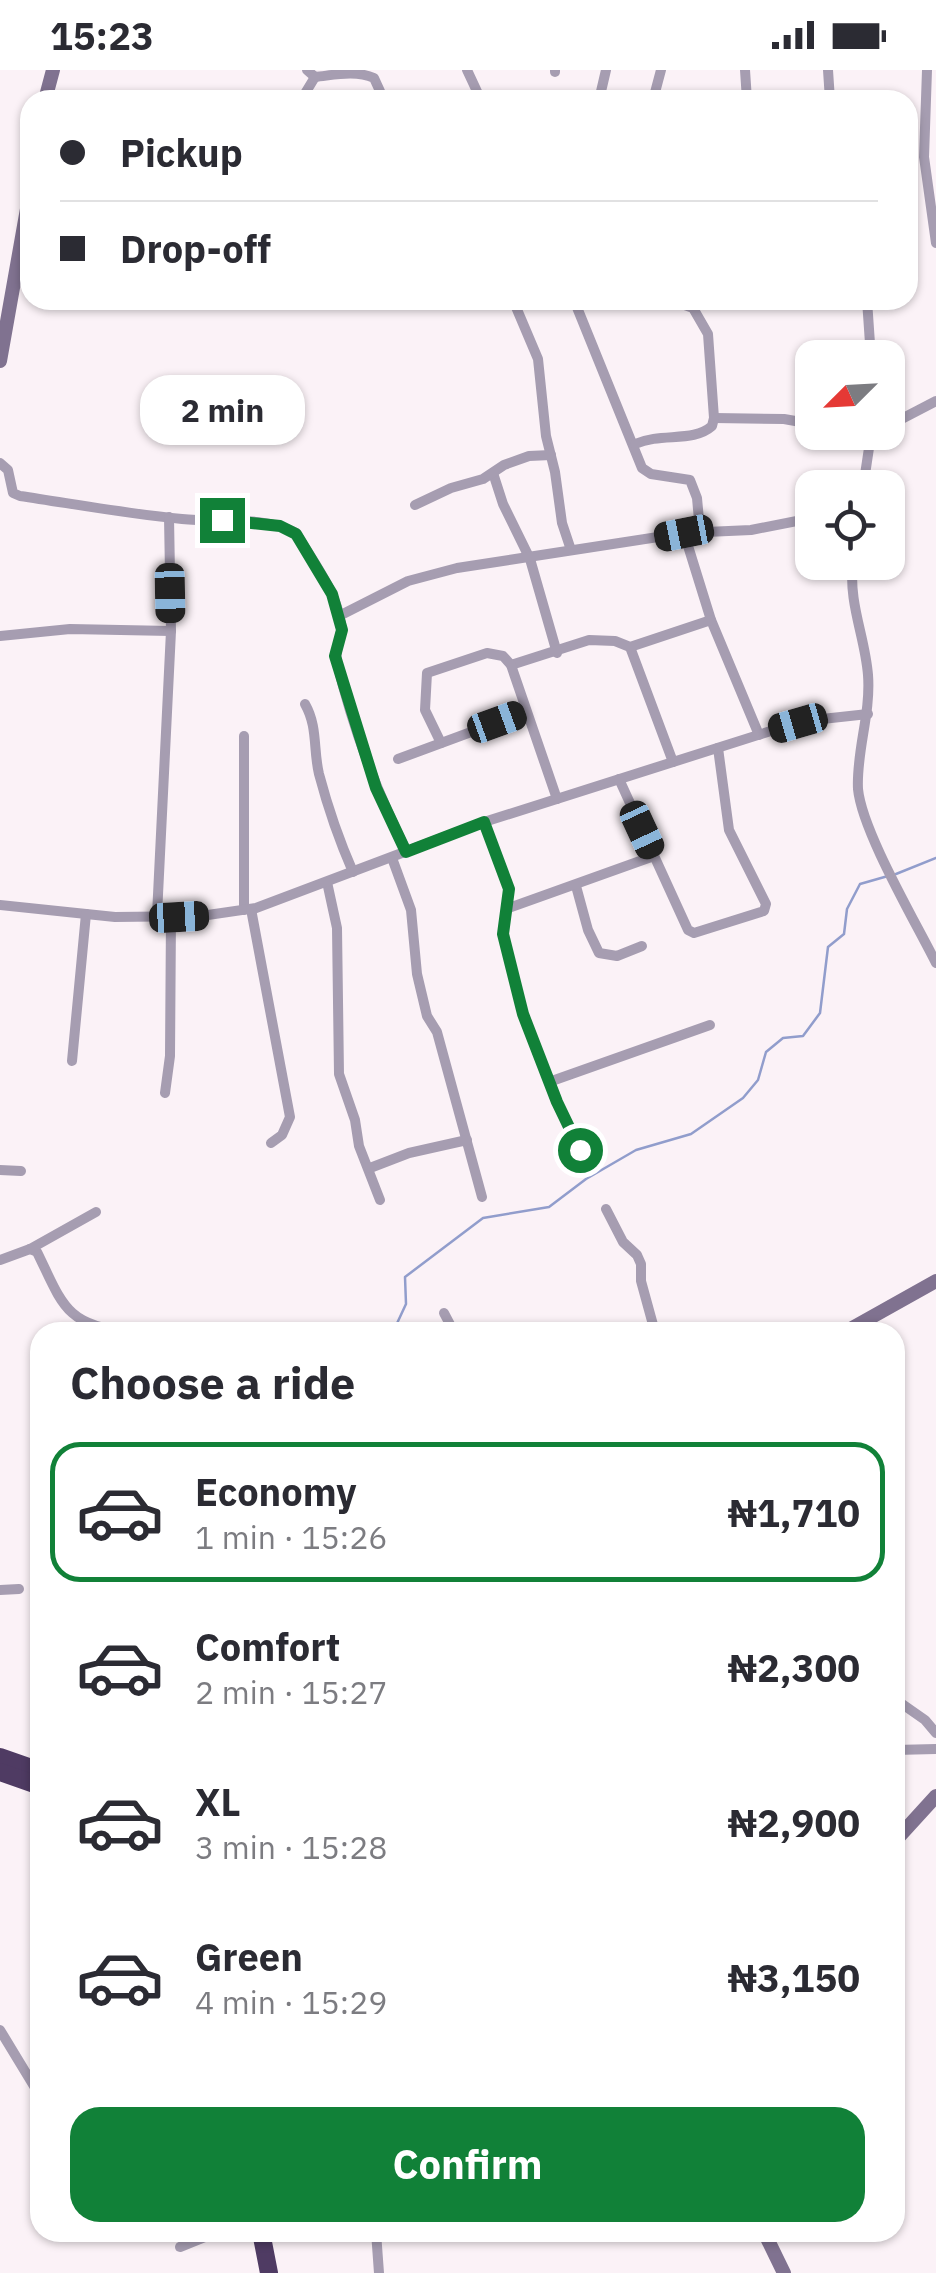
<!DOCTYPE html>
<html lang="en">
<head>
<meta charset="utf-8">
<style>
	:root { --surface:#fff; --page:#f7f7f7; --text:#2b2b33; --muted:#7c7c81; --line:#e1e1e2; --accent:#118138 }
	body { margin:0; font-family:"IBM Plex Sans",sans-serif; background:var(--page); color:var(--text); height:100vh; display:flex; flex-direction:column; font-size:38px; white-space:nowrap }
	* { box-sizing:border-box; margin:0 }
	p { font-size:32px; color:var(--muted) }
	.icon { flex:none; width:55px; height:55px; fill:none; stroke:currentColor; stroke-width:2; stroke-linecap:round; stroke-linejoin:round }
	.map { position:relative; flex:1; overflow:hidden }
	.panel { position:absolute; left:30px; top:1252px; width:875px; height:920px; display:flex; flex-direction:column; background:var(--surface); border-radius:30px; box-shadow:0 2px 8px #0004 }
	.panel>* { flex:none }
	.hud { position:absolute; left:20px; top:20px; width:898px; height:220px; border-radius:30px; box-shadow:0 2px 8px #0004; display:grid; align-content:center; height:220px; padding:0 40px; background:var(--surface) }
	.needle { width:65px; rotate:246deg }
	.tools { position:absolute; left:795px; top:270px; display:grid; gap:20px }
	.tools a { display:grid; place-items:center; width:110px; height:110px; border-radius:20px; background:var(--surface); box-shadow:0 2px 8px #0004; font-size:50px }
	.end { position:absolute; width:45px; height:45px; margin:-22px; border:12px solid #118138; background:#fff; box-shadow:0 0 0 5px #fff }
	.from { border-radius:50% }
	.bubble { position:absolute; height:70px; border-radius:30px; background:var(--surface); box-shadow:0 2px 8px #0004; font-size:32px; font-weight:700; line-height:70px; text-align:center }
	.car { position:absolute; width:30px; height:60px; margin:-30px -15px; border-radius:12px; box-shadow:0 0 8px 2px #0007; background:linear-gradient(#222 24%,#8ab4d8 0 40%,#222 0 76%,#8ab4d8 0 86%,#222 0) }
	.hud b { display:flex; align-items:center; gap:35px; height:95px; font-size:38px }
	.hud b+b { border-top:2px solid var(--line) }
	.hud i { width:25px; height:25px; background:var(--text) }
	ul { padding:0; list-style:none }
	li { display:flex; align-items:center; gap:30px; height:140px; margin:0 20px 15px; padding:0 20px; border:5px solid transparent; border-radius:30px }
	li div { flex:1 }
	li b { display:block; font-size:38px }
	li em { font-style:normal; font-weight:700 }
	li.active { border-color:var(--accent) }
	li>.icon { width:90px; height:90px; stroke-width:1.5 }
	h2 { padding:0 40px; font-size:45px; line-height:120px }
	.action { display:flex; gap:20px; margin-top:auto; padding:20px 40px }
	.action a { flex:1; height:115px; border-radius:30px; background:var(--accent); color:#fff; font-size:40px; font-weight:700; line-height:115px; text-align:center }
	.status { display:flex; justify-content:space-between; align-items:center; height:70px; padding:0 50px; background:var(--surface); direction:ltr }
	.status svg { height:28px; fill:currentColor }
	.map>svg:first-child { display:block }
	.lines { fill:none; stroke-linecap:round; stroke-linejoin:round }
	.stream { stroke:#919dcc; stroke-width:2.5 }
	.street { stroke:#a69db1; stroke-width:10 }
	.secondary { stroke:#807290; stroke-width:14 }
	.highway { stroke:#4f3b63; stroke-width:18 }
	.route { stroke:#118138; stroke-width:12 }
</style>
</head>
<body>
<div class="status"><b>15:23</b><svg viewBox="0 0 49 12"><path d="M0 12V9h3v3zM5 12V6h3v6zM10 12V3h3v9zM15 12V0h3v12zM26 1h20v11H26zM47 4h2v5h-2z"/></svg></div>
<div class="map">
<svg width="936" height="2203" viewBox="0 0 936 2203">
	<rect width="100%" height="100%" fill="#fbf2f7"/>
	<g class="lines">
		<g class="stream">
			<path d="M896 804 936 788"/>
			<path d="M393 1262 406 1234 405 1207 483 1148 549 1137 586 1109 636 1080 691 1064 743 1028 758 1010 766 982 783 968 803 966 820 943 828 877 844 864 847 839 860 814 888 806"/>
		</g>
		<g class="street">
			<path d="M307 0 315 7C335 5 355 0 374 8L384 30"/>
			<path d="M467 0 481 30"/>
			<path d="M745 0 747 30"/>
			<path d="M828 0 830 30"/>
			<path d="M927 0 924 87 936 173"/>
			<path d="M555 2V0"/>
			<path d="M301 30 315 7"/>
			<path d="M599 30 606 0"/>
			<path d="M653 30 661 0"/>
			<path d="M513 230 538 289 546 366 555 402 562 453 571 480"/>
			<path d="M574 230 642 398 651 404 690 410 697 428 700 461"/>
			<path d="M867 230 871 288"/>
			<path d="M714 348 784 349 812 354"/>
			<path d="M888 356 936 331"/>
			<path d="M635 374C662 362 693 373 712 356L714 348 708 264 693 238 682 234"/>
			<path d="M0 393 8 400 13 423 20 426C74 434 128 444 182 449 218 453 263 445 296 463 312 490 337 522 341 554 343 567 334 578 337 592 352 657 377 722 407 782"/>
			<path d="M493 403 503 434 530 489 557 583"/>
			<path d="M863 418 869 378 879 362"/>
			<path d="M415 435 451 418 483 409 504 395 529 386 551 385"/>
			<path d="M684 463 711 550 759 665"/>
			<path d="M853 492C848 533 865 566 868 605 871 644 856 682 858 719 862 761 915 851 936 893"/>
			<path d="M339 546 408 511 457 498 684 463 751 460 812 448"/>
			<path d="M0 566 70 559 171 561"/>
			<path d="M630 577 673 692"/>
			<path d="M511 595 589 570 615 571 630 577 711 550"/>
			<path d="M305 634C318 657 313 679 319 704 328 738 339 770 353 802"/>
			<path d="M244 666V840"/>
			<path d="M441 673 425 640 427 603 487 583 503 586 511 595 557 729"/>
			<path d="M398 689 525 642"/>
			<path d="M619 709 688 860 694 863 764 841 766 834 729 760 718 678"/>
			<path d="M484 752 509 819 503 864 523 945 557 1032 580 1080"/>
			<path d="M392 788 411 840 417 904 427 946 437 962 482 1127"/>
			<path d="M327 812 337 858 339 1004 355 1050 359 1076 380 1130"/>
			<path d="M576 816 588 860 599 883 617 886 642 876"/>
			<path d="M0 835 115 847 201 846 256 838 484 752 777 659 813 650 868 644"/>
			<path d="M251 839 290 1047 282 1065 271 1073"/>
			<path d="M506 839 654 786"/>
			<path d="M157 845 171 561 169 447"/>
			<path d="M72 991 86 844"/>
			<path d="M549 1012 710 955"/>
			<path d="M165 1023 170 986 171 846"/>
			<path d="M370 1098 409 1083 467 1070"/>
			<path d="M0 1100 21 1101"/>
			<path d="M606 1139 623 1172 637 1185 641 1194V1211L655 1262"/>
			<path d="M30 1179 37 1182C62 1233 65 1256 128 1262"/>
			<path d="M0 1190 30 1179 96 1142"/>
			<path d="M444 1243 454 1262"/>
			<path d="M0 1520 19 1519"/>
			<path d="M895 1629 925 1650 936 1663"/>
			<path d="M895 1680 936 1679"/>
			<path d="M0 1960 40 2026"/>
			<path d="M376 2162 379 2203"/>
			<path d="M180 2177 217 2162"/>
		</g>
		<g class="secondary">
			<path d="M45 30 53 0"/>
			<path d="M0 291 30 122"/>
			<path d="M845 1262 936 1211"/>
			<path d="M895 1771 936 1726"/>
			<path d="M764 2162 784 2203"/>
		</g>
		<g class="highway">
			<path d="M0 1687 40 1701"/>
			<path d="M0 1702 40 1716"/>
			<path d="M261 2162 269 2203"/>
		</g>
	</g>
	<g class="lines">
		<path class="route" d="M222 450 280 456 296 464 332 524 342 560 335 586 343 612 376 718 406 782 484 752 509 819 503 864 523 944 557 1032 580 1080"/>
	</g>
</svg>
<div class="tools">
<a><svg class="needle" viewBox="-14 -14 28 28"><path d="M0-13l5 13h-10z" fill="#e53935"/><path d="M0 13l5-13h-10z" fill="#7c7c81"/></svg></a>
<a><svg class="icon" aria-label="locate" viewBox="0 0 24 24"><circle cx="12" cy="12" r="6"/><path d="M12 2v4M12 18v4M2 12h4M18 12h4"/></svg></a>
</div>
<i class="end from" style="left:580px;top:1080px"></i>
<i class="end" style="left:222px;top:450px"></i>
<div class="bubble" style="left:140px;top:305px;width:165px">2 min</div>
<i class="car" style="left:684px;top:463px;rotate:259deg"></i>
<i class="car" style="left:170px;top:523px;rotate:179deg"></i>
<i class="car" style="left:497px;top:652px;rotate:70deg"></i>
<i class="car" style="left:798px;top:653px;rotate:254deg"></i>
<i class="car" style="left:642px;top:760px;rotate:155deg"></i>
<i class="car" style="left:179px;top:847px;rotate:87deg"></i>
<div class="hud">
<b><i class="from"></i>Pickup</b>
<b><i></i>Drop-off</b>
</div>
<section class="panel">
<h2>Choose a ride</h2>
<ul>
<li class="active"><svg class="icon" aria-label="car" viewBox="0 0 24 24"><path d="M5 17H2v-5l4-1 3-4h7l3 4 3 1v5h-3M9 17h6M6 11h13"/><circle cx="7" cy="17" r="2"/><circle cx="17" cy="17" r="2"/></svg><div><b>Economy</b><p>1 min · 15:26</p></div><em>₦1,710</em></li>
<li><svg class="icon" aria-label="car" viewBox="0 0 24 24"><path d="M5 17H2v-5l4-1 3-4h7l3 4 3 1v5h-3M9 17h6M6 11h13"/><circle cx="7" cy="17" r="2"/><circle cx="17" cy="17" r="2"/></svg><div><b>Comfort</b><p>2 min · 15:27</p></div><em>₦2,300</em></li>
<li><svg class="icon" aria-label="car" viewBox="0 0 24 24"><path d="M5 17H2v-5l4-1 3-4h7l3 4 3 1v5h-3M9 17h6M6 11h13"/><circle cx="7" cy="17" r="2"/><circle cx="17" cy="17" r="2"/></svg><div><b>XL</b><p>3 min · 15:28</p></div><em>₦2,900</em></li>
<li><svg class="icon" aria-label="car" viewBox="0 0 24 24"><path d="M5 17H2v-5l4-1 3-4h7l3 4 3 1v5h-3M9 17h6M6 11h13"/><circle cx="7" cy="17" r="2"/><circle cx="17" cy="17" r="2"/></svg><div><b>Green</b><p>4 min · 15:29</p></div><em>₦3,150</em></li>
</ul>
<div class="action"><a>Confirm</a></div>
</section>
</div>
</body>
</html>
